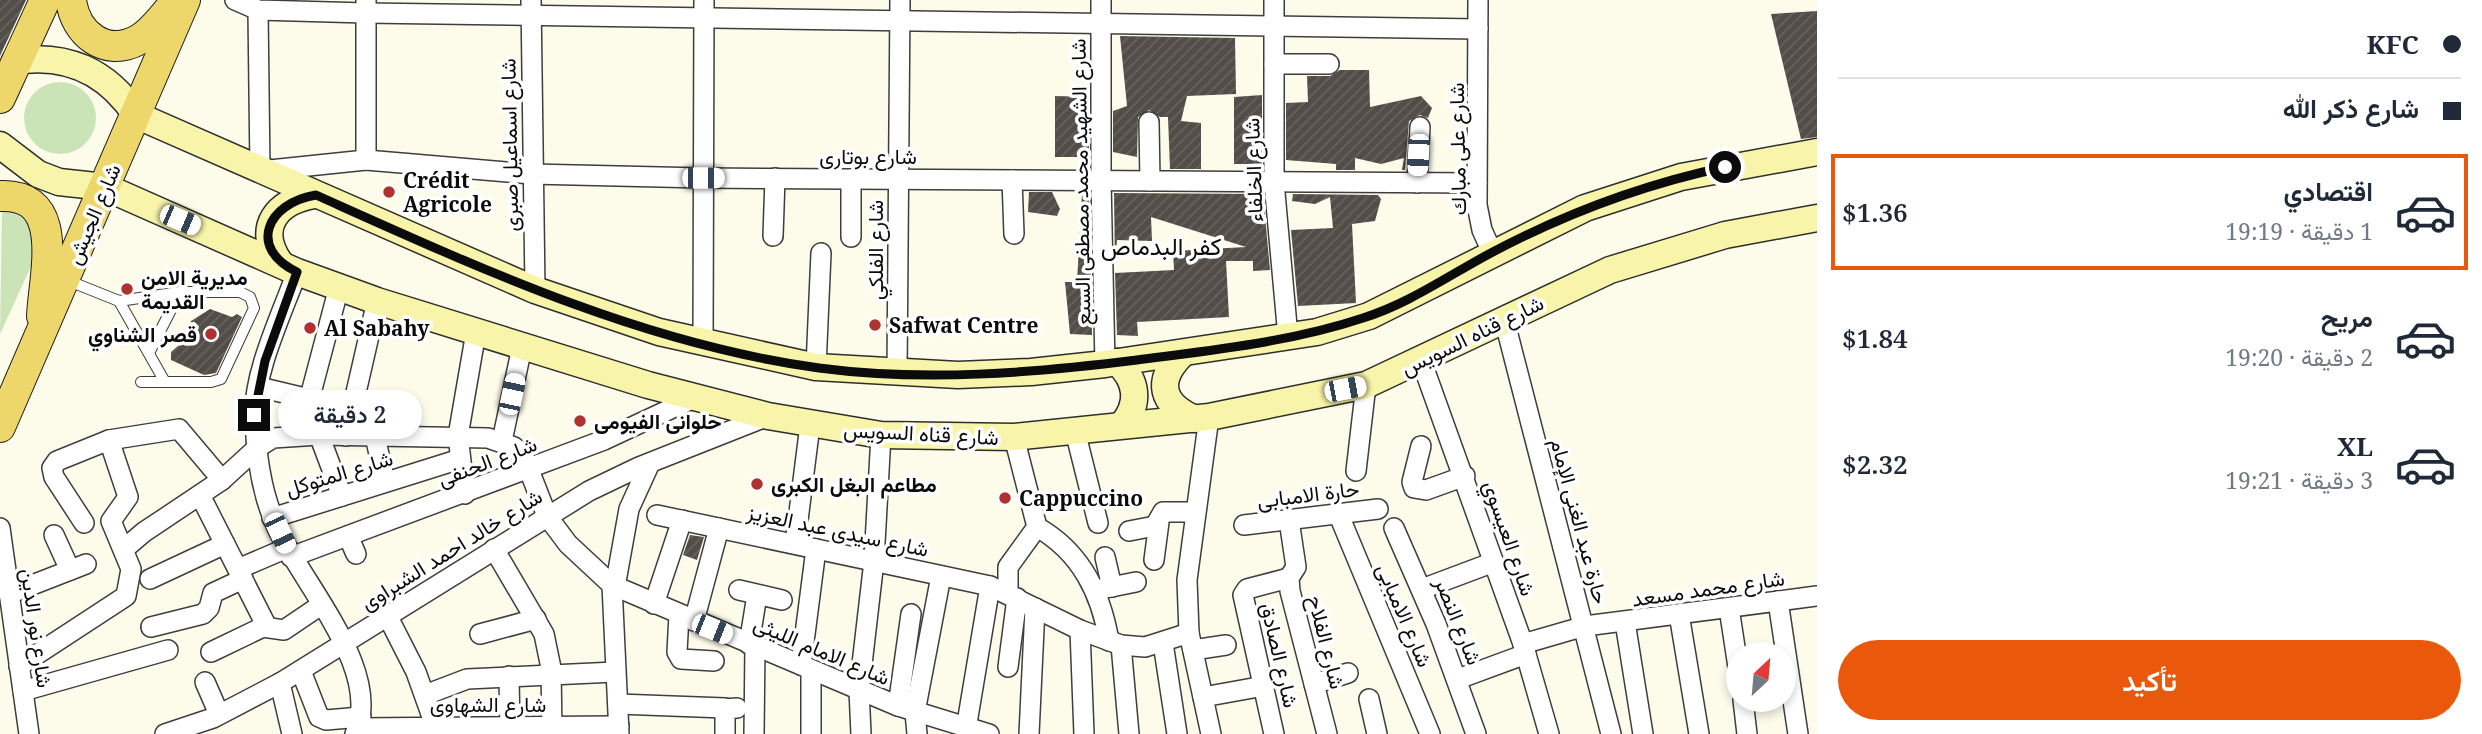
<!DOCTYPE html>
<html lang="ar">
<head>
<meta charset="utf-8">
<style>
	:root { --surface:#fff; --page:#f6f6f7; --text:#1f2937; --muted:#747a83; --line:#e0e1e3; --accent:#ea580c }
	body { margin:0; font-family:"Noto Serif",Vazirmatn,serif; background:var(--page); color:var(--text); direction:rtl; height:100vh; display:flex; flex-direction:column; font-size:26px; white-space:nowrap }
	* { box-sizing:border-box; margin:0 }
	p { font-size:23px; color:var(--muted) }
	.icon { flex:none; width:38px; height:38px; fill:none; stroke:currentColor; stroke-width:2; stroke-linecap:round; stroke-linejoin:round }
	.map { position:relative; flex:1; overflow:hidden; direction:ltr }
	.drawer { display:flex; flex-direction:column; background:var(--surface); width:665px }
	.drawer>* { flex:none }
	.guide { display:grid; align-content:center; height:154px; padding:0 21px; background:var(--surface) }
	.needle { width:46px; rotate:26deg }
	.tools { position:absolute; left:1726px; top:642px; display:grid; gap:14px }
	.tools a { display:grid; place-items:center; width:70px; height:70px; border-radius:50%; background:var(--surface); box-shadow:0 4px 10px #0003; font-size:35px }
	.end { position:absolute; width:32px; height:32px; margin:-16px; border:9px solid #0b0b0b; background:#fff; box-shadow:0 0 0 4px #fff }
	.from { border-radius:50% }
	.bubble { position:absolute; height:49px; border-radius:24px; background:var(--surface); box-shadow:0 4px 10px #0003; font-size:23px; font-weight:600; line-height:49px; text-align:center; direction:rtl }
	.car { position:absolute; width:21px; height:42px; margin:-21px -10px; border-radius:9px; box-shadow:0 0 5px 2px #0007; background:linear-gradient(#fff 24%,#345 0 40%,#fff 0 76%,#345 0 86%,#fff 0) }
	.guide b { display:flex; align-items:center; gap:24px; height:66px; font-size:26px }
	.guide b+b { border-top:2px solid var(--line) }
	.guide i { width:18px; height:18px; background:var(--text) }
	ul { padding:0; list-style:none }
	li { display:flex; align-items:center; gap:21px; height:116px; margin:0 14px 10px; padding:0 7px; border:4px solid transparent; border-radius:0px }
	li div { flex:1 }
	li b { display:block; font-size:26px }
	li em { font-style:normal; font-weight:600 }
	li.on { border-color:var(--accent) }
	li>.icon { width:63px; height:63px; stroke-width:1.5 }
	.button { display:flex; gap:14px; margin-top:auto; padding:14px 21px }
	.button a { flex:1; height:80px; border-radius:42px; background:var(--accent); color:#fff; font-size:28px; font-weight:600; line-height:80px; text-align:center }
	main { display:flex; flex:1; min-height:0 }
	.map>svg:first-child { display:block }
	.grass { fill:#cbe4b7 }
	.building { fill:url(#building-hatch) }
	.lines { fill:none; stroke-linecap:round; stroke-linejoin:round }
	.service-casing { stroke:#3e3e3e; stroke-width:12 }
	.minor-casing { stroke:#3e3e3e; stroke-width:22 }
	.secondary-casing { stroke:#2d2d2d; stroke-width:29 }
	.primary-casing { stroke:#1c1c1c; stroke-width:32 }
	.service { stroke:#fff; stroke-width:10 }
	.minor { stroke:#fff; stroke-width:19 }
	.secondary { stroke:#f8f5aa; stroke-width:26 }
	.primary { stroke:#edd76a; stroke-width:30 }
	.route { stroke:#0b0b0b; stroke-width:9 }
	.poi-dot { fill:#ae322f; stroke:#fff; stroke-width:2.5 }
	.labels { text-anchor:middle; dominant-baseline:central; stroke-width:7; stroke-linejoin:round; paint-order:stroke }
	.street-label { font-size:21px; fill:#0b0b0b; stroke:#fff }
	.poi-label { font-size:21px; font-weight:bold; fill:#0b0b0b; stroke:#fff; text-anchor:start }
	.quarter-label { font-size:24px; fill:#0b0b0b; stroke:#fff }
</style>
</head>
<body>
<main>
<section class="drawer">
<div class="guide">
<b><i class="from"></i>KFC</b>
<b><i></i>شارع ذكر الله</b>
</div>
<ul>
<li class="on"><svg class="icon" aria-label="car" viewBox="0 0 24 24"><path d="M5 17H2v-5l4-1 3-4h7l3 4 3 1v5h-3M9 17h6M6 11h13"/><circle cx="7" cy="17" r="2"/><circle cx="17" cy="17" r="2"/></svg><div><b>اقتصادي</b><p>1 دقيقة · 19:19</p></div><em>$1.36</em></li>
<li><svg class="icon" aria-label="car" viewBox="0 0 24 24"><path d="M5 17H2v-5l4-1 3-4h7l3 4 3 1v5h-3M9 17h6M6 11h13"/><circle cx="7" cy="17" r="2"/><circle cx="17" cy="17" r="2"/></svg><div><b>مريح</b><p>2 دقيقة · 19:20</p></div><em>$1.84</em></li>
<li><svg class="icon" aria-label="car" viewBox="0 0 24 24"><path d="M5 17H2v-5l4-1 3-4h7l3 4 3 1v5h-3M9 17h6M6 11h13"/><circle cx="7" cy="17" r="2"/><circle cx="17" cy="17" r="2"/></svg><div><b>XL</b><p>3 دقيقة · 19:21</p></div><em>$2.32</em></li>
</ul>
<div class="button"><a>تأكيد</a></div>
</section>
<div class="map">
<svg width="1817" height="734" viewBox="0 0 1817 734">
	<defs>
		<pattern id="building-hatch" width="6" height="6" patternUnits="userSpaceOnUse" patternTransform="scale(1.75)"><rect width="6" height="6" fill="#524d48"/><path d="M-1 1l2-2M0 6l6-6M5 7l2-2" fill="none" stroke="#66625e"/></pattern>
	</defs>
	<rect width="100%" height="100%" fill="#fdfbea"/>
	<g class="grass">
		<circle cx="60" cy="118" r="36"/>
		<path d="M2 209 27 215 39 249 0 334Z"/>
	</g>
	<g class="building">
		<path d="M0 0H26L0 56Z"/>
		<path d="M1817 11V137L1801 139 1771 14Z"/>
		<path d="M1120 36 1235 38 1236 94 1187 96 1181 121 1201 123V169H1170L1168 117H1160L1149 110 1138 117 1137 157 1113 152V111L1127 106Z"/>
		<path d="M1340 70H1369L1370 107 1421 96 1432 108 1428 118 1420 115 1409 121 1405 170H1402L1404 158 1381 164 1355 158V170H1336V164L1286 160V103L1308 102 1307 76H1330Z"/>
		<path d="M1262 95V164H1234V97Z"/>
		<path d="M1055 96 1089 97V157H1055Z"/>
		<path d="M1029 192H1052L1060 209 1057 216 1028 212Z"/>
		<path d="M1082 193H1089L1092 335 1070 334 1065 282H1077Z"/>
		<path d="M1114 193 1263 194 1270 270 1253 271V261H1226L1229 317 1137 322 1138 336 1117 335 1115 273 1174 270 1173 251 1246 247 1151 217 1152 241 1117 240 1115 264Z"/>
		<path d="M1293 194 1378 195 1381 199 1375 221 1352 224 1356 303 1298 306 1291 230 1333 228 1330 197 1315 204 1292 201Z"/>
		<path d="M210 309 232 317 237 314 242 317 216 373 204 375 171 360V352L179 345 191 321Z"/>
		<path d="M690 535 704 537 697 560 683 555Z"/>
	</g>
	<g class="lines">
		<g class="service-casing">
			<g id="service">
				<path d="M69 281 119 301 180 292H240L250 297 254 308 221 379 211 382H141"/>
				<path d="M119 301 165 382"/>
				<path d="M149 353 180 292"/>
			</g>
		</g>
		<g class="minor-casing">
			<g id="minor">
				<path d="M235 0 258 10 366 13 1478 29"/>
				<path d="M531 0 535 290"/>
				<path d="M1101 0V181L1105 364"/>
				<path d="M1274 0V182L1288 337"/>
				<path d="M1478 0 1477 205 1482 230 1492 252"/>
				<path d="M258 10 260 171 366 160 531 174 703 178 1477 183"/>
				<path d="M1274 64H1329"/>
				<path d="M1149 122 1150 181"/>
				<path d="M366 160V1"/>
				<path d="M851 179V237"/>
				<path d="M1012 180 1014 234"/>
				<path d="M1417 183 1420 127"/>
				<path d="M773 236 775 178"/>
				<path d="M297 272C282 314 252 375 255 419 256 452 261 488 273 518 296 579 385 668 355 734"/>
				<path d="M1504 319 1611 734"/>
				<path d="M703 344 704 0"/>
				<path d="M1421 360 1523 644 1549 734"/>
				<path d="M816 367 821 253"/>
				<path d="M897 374 900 0"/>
				<path d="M259 387 305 398 311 393 339 287"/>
				<path d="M1209 417 1187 580 1189 633 1211 734"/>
				<path d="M1075 431 1098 523"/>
				<path d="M319 435 342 496"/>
				<path d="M346 436 377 301"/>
				<path d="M375 436 385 482"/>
				<path d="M502 441 522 347"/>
				<path d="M1421 446 1412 482 1414 488 1426 490 1465 476"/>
				<path d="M1356 471 1366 385"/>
				<path d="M465 494 458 436 476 332"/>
				<path d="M200 495 267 627"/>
				<path d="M1338 513 1430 734"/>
				<path d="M657 515 990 586 1080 630 1121 645 1145 647 1189 633"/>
				<path d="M272 518 460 459"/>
				<path d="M1289 520 1296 567 1289 578 1290 591 1327 734"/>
				<path d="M84 523 54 477 52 468 57 461 109 440 179 429 222 480"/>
				<path d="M1244 525 1378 509"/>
				<path d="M1037 527C1081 552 1101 593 1109 641"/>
				<path d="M0 528 29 734"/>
				<path d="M1394 528 1436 624 1476 734"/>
				<path d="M1129 531 1155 526 1163 512H1194"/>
				<path d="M54 535 70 570"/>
				<path d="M348 536 356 554"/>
				<path d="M795 544 810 425"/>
				<path d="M124 549 144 532 222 480 257 448 273 438 319 435 488 438 514 447 524 457 547 516 568 544 612 585 898 706 989 734"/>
				<path d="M494 549 544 634 551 668 552 734"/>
				<path d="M291 557 604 440 694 398"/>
				<path d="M1105 557 1112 587"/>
				<path d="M1154 560 1159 522"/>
				<path d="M238 569 287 548"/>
				<path d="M150 579 225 544"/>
				<path d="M612 585 619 734"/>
				<path d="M615 587 629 509 650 463"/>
				<path d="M1422 589 1494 562"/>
				<path d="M739 590 782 600"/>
				<path d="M1096 590 1136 582"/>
				<path d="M9 594 86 564"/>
				<path d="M1008 594V567L1037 527 1014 437"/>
				<path d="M1778 601 1798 734"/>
				<path d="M654 604 682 520"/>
				<path d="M1729 608 1738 667"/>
				<path d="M1679 614 1699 734"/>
				<path d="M387 615 416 672 436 728"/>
				<path d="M679 615 677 652 681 659 714 661"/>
				<path d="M694 621 719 528"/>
				<path d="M1625 622 1643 734"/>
				<path d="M151 627 203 614 209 608 213 593 243 579"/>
				<path d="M1080 630 1084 734"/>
				<path d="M480 634 536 619"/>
				<path d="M1163 643 1177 734"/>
				<path d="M749 644 757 595"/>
				<path d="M1523 644 1585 626 1817 596"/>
				<path d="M1121 645 1129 734"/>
				<path d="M1193 650 1226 645"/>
				<path d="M211 652 263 627 284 630 321 605"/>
				<path d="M801 665 816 549"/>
				<path d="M19 666 126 596 131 569 111 521 128 497 109 440"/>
				<path d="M1008 667 1017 598"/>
				<path d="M301 671 319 717 326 720 361 717"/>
				<path d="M509 676 510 734"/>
				<path d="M1458 679 1526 654"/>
				<path d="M205 682 219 714"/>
				<path d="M280 683 292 734"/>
				<path d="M1314 684 1348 673"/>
				<path d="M23 691 168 650"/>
				<path d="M425 695 467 679 615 672"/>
				<path d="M1203 697 1264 686"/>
				<path d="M1369 699 1377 734"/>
				<path d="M1743 700 1747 734"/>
				<path d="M618 704 725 708"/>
				<path d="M898 706 911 614"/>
				<path d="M358 728 619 726"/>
				<path d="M966 729 990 586"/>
				<path d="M165 734 213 718 280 683 589 491 639 467 768 416"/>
				<path d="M725 734V709L737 708"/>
				<path d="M754 734 755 646"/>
				<path d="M811 734V670"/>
				<path d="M861 734 859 690 874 561 881 435"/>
				<path d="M917 734 915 712 941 576"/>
				<path d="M1029 734 1035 608"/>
				<path d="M1274 734 1243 595 1247 589 1289 578"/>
			</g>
		</g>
		<g class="secondary-casing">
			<g id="secondary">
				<path d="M15 61C66 53 107 71 136 115L535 290 659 332 816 367 958 375 1031 372 1105 364 1317 332 1369 316 1585 208 1681 177 1817 152"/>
				<path d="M0 145 38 174 59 182 105 187 297 272 377 301 648 385 768 416 881 435 1014 437 1209 417 1366 385 1610 270 1725 235 1817 218"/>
				<path d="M280 263C255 227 277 201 315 195"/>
				<path d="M1182 354C1155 381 1161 404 1195 419"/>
				<path d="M1117 362C1138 381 1140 404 1122 425"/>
			</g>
		</g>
		<g class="primary-casing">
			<g id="primary">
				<path d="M71 0C75 33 105 58 138 40 153 32 165 14 176 1"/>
				<path d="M0 98 45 0"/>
				<path d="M0 196C67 193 44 274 42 316"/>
				<path d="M0 427 185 0"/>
			</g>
		</g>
		<use href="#service" class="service"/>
		<use href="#minor" class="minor"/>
		<use href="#secondary" class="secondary"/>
		<use href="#primary" class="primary"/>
	</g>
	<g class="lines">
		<path class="route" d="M254 415 265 361 297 272C247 248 267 203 316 195 477 267 642 344 819 368 925 382 1032 373 1137 360 1213 350 1291 342 1363 318 1408 304 1448 276 1489 254 1564 214 1641 185 1725 167"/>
	</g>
	<g class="poi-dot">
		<circle cx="389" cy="192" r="7"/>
		<circle cx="127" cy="289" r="7"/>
		<circle cx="875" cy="325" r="7"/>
		<circle cx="310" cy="328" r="7"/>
		<circle cx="211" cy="334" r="7"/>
		<circle cx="580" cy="421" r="7"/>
		<circle cx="757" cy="484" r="7"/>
		<circle cx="1005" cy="498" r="7"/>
	</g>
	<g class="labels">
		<g class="street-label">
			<text transform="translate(509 145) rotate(-91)">شارع اسماعيل صبرى</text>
			<text transform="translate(1457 149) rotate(-91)">شارع على مبارك</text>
			<text x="868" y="156">شارع بوتارى</text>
			<text transform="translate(1253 170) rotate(-92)">شارع الخلفاء</text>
			<text transform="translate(1080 182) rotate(-91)">شارع الشهيد محمد مصطفى السبع</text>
			<text transform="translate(93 214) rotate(-67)">شارع الجيش</text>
			<text transform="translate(875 250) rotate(-90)">شارع الفلكي</text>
			<text transform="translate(1472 335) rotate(-26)">شارع قناه السويس</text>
			<text transform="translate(921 433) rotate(3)">شارع قناه السويس</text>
			<text transform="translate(487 461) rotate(-21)">شارع الحنفى</text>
			<text transform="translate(339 473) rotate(-17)">شارع المتوكل</text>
			<text transform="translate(1308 494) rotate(-7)">حارة الامبابى</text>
			<text transform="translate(1580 521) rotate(75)">حارة عبد الغنى الإمام</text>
			<text transform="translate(838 530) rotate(12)">شارع سيدى عبد العزيز</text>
			<text transform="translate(1510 538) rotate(71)">شارع العيسوي</text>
			<text transform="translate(451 549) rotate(-32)">شارع خالد احمد الشبراوى</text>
			<text transform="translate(1708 588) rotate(-8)">شارع محمد مسعد</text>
			<text transform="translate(1405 615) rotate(67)">شارع الامبابى</text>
			<text transform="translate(1459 621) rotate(68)">شارع النصر</text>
			<text transform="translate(37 628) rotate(82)">شارع نور الدين</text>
			<text transform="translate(1327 642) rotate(76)">شارع الفلاح</text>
			<text transform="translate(822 650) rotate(23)">شارع الامام الليثى</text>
			<text transform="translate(1280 655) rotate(77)">شارع الصادق</text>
			<text x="488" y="704">شارع الشهاوى</text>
		</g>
		<g class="poi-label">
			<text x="403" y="180">Crédit<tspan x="403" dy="24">Agricole</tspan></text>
			<text x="141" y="277">مديرية الامن<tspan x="141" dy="24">القديمة</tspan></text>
			<text x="889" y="325">Safwat Centre</text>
			<text x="324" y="328">Al Sabahy</text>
			<text x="197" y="334" text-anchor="end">قصر الشناوي</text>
			<text x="594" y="421">حلوانى الفيومى</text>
			<text x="771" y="484">مطاعم البغل الكبرى</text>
			<text x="1019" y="498">Cappuccino</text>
		</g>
		<g class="quarter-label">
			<text x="1161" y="245">كفر البدماص</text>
		</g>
	</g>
</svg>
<div class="tools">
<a><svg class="needle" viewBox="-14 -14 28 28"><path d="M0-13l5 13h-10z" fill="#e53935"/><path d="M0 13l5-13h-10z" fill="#747a83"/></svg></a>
</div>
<i class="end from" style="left:1725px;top:167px"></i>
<i class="end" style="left:254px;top:415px"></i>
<div class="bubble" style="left:278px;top:390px;width:144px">2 دقيقة</div>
<i class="car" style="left:1418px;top:155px;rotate:183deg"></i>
<i class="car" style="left:703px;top:178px;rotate:90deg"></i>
<i class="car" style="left:180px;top:220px;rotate:113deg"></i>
<i class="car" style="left:1345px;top:389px;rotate:79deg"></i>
<i class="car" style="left:512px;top:394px;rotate:12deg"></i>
<i class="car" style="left:280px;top:533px;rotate:155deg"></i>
<i class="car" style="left:712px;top:629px;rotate:112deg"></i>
</div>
</main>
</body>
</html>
